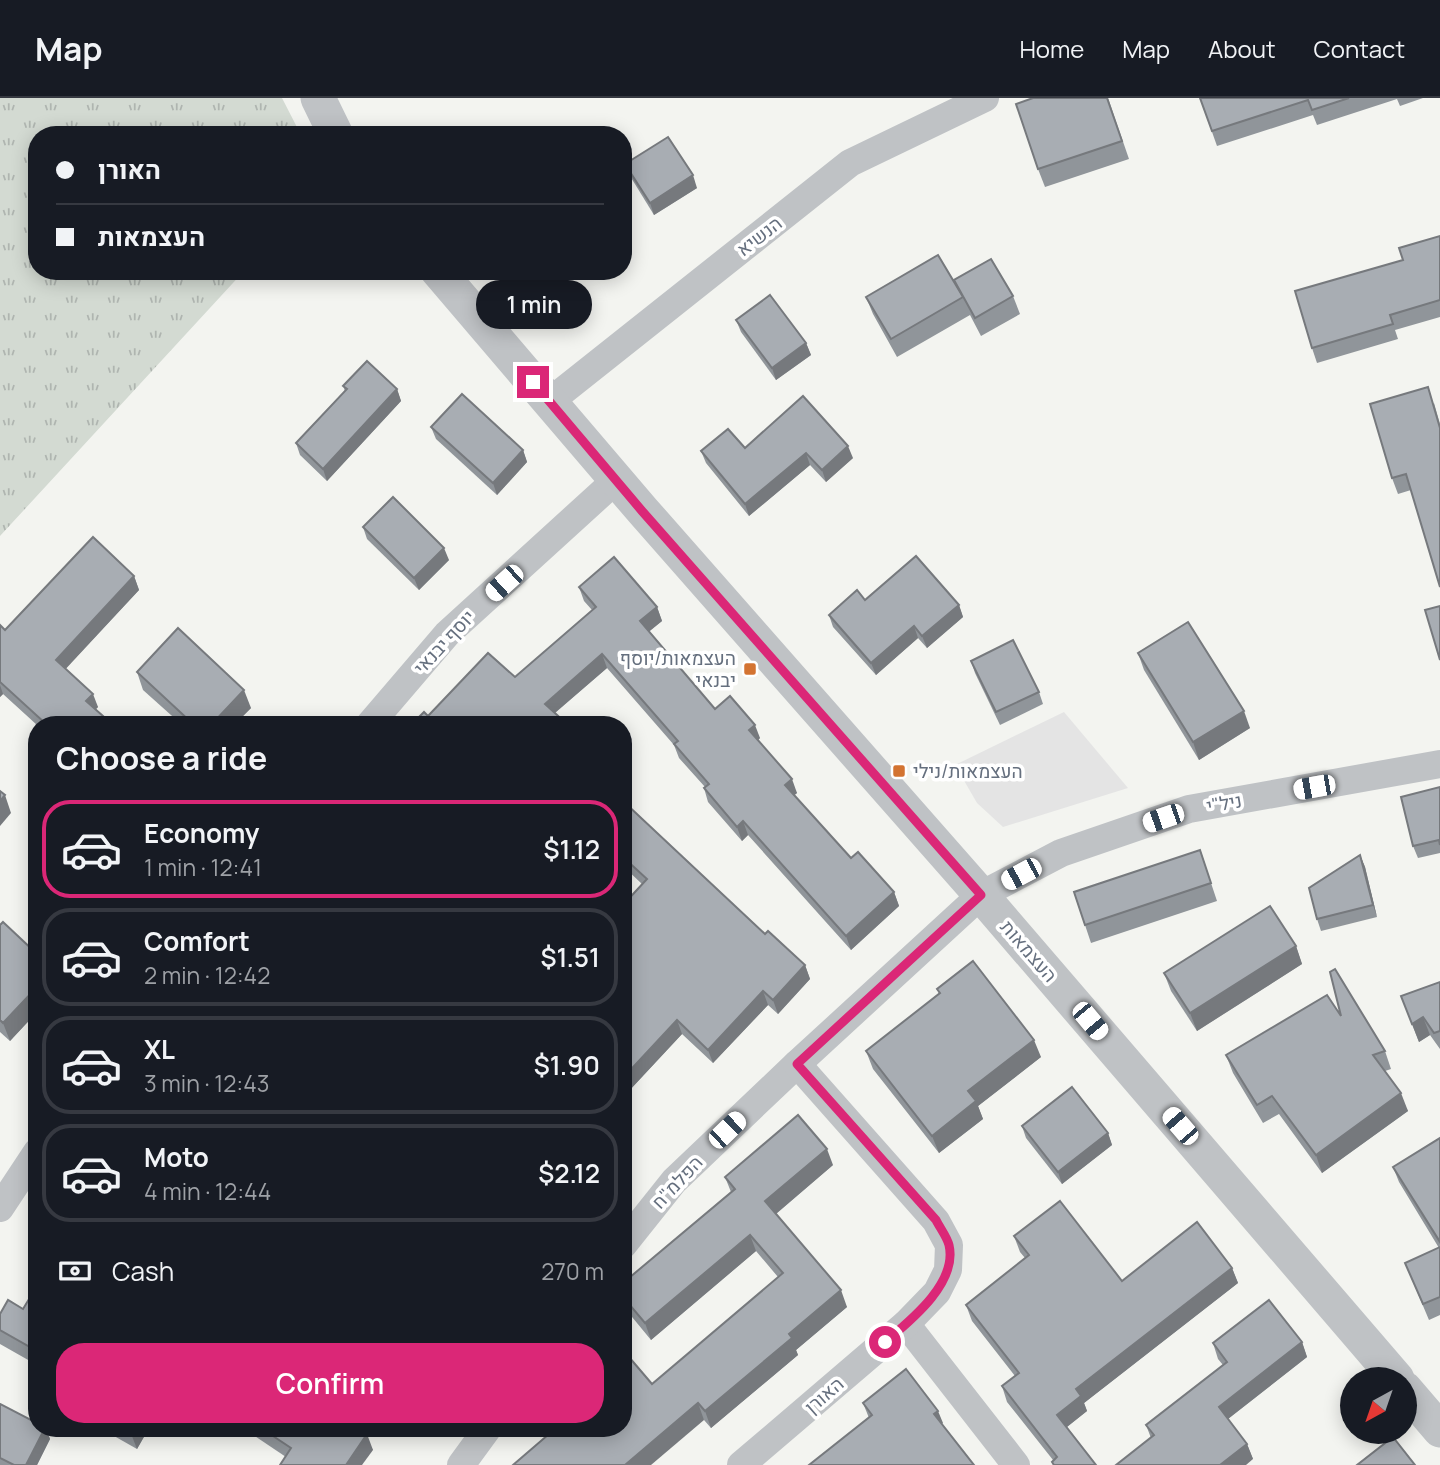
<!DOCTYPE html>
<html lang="en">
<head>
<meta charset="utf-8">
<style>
	:root { --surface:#171b24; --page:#20242c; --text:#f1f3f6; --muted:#9ea1a6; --line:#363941; --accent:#db2777 }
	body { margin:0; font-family:Manrope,Heebo,sans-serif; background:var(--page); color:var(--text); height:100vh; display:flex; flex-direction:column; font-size:26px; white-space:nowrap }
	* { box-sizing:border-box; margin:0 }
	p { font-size:23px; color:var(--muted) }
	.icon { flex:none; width:38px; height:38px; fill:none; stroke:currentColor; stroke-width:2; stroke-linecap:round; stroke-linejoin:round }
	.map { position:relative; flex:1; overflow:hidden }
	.details { position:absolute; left:28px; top:618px; width:604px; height:721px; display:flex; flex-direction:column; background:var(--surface); border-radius:28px; box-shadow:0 4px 18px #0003 }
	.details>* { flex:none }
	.hud { position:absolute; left:28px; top:28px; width:604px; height:154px; border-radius:28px; box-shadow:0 4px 18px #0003; display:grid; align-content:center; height:154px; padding:0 28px; background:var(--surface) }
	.needle { width:46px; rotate:220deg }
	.tools { position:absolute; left:1340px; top:1269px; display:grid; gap:14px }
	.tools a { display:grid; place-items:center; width:77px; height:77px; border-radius:50%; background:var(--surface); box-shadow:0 4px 18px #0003; font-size:35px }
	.end { position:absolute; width:32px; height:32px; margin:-16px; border:9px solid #db2777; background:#fff; box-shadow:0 0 0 4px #fff }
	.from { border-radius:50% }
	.bubble { position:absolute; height:49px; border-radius:24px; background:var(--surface); box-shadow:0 4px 18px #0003; font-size:23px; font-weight:600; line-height:49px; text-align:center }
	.car { position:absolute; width:21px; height:42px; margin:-21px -10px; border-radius:9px; box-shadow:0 0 5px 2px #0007; background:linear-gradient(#fff 24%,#345 0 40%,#fff 0 76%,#345 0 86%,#fff 0) }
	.hud b { display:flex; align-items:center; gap:24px; height:66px; font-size:26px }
	.hud b+b { border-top:2px solid var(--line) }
	.hud i { width:18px; height:18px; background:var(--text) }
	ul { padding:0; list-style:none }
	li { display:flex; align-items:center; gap:21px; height:98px; margin:0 14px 10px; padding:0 14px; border:4px solid var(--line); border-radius:28px }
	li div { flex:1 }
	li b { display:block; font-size:26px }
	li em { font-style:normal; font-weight:600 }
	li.current { border-color:var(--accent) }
	li>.icon { width:63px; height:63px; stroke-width:1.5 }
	h2 { padding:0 28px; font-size:32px; line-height:84px }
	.pay { display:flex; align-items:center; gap:18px; height:77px; padding:0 28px; font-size:26px }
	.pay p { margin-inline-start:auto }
	.action { display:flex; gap:14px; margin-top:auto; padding:14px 28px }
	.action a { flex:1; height:80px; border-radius:28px; background:var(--accent); color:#fff; font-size:28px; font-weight:600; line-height:80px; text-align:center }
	header { display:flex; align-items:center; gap:42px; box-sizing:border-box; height:98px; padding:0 35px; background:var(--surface); border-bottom:2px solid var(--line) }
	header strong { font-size:33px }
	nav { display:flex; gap:38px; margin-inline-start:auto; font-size:24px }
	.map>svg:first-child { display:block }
	.built { fill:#e4e4e4 }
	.grass { fill:url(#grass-tufts) }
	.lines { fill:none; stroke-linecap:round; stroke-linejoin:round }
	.minor { stroke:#bfc2c5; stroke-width:28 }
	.tertiary { stroke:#bfc2c5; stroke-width:35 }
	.wall { fill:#90959a }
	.shaded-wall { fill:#76797d }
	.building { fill:#a8adb3; stroke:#76797d; stroke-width:2 }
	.route { stroke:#db2777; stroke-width:9 }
	.poi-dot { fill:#d37331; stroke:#fff; stroke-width:2.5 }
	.labels { text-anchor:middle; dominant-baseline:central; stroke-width:7; stroke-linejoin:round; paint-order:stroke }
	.street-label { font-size:19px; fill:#656f7e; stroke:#fff }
	.poi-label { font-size:19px; fill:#656f7e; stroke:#fff; text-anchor:end }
</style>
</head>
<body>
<header>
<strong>Map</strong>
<nav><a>Home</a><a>Map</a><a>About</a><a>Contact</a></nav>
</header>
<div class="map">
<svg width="1440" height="1367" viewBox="0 0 1440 1367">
	<defs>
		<pattern id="grass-tufts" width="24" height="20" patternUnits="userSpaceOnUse" patternTransform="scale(1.75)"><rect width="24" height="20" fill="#d3dad2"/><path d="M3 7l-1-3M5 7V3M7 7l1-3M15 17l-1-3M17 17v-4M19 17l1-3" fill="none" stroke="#afb5b0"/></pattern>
	</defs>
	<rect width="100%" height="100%" fill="#f3f4f0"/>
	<path class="built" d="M1064 614 1128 690 1003 729 977 705 955 667Z"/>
	<path class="grass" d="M0 0H282L301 37H37V173H244L0 438Z"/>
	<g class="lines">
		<g class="minor">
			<path d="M549 304 850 65 985 0"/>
			<path d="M370 626 447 536 616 382"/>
			<path d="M0 1110 37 1054"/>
			<path d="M623 1147 674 1083 797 966 981 797 1061 755 1189 711 1440 666"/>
			<path d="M906 1226 1016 1367"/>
			<path d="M461 1367 488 1330"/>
			<path d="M741 1367 906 1226 937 1194 948 1172 949 1147 936 1123 797 966"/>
		</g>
		<g class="tertiary">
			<path d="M318 0 336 37"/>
			<path d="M438 173 643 413 981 797 1397 1281"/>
			<path d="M1405 1291 1440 1332"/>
		</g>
	</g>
	<g class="wall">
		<path d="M1108 0 1129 61 1045 89 1038 71Z"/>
		<path d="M1200 0H1423L1400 8 1397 1 1317 27 1313 17 1217 48Z"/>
		<path d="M625 66 697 90 654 117 630 78Z"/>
		<path d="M1440 138V219L1395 232 1398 241 1317 265 1312 250 1403 162Z"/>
		<path d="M954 184 1013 198 1020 216 981 238 970 217 897 259 873 216 866 199Z"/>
		<path d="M736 222 806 245 811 257 776 282 741 234Z"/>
		<path d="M343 288 397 291 401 303 327 383 300 357 296 345 345 293Z"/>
		<path d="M1434 305 1440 326V489L1411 392 1398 396 1392 380Z"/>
		<path d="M431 329 523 352 527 364 497 397 436 341Z"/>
		<path d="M745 350 853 360 826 384 810 367 749 418 706 365 701 353Z"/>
		<path d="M363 429 449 462 419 492 367 441Z"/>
		<path d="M134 478 139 492 65 571 98 609 96 611 112 626 37 627 3 596 0 599V527L5 532Z"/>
		<path d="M579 489 657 509 662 523 649 533 715 611 760 640 758 642 797 695 794 697 851 760 894 794 899 808 851 852 748 737 742 743 708 704 704 690 705 689 679 660 674 647 607 570 555 615 567 626H412L515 579 592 512 584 503Z"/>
		<path d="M865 502 959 507 963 519 927 550 918 540 876 577 833 529 829 517Z"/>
		<path d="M1138 555 1250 630 1199 662 1144 572Z"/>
		<path d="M971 563 1039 594 1043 606 1000 627 975 575Z"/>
		<path d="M137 574 251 610 235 626H181L143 592Z"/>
		<path d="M1440 689V755L1418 760 1413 748Z"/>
		<path d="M623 703 765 836 805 867 810 881 778 916 768 907 713 965 682 936 627 995 623 992V807L642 786 623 768Z"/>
		<path d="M1200 752 1217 803 1091 845 1074 794Z"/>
		<path d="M1360 757 1365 769 1377 819 1321 833 1317 821Z"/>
		<path d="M0 827 37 856V914L10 943 0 934Z"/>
		<path d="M1296 848 1302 866 1197 933 1171 893 1164 875Z"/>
		<path d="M1440 884V951L1430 937 1419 944 1401 898Z"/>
		<path d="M937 891 1041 959 978 1008 983 1021 939 1055 873 971 866 953 939 896Z"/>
		<path d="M1341 918 1385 953 1391 971 1385 973 1408 1013 1322 1075 1279 1016 1263 1025 1233 975 1226 957Z"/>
		<path d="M1022 1028 1108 1035 1112 1047 1062 1086 1026 1040Z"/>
		<path d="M1440 1040V1217L1429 1222 1405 1165 1439 1150 1399 1084 1393 1069Z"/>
		<path d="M833 1067 776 1116 847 1209 796 1252 798 1257 711 1330 704 1322 652 1286 778 1179 756 1153 651 1242 623 1208V1185L731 1094 725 1079Z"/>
		<path d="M1014 1138 1122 1183 1232 1170 1238 1185 1084 1305 1087 1313 1067 1329 1096 1367H1053L1052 1364 1053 1362 1007 1304 1002 1288 1015 1278 972 1223 966 1207 1025 1160 1020 1154Z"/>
		<path d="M37 1188V1267L0 1246V1216L23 1211Z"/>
		<path d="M1302 1244 1307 1259 1228 1321 1247 1346 1253 1361 1151 1340 1146 1327 1223 1267 1218 1261 1213 1245Z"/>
		<path d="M863 1305 943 1325 869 1320Z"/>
		<path d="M0 1306 37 1330H46L50 1341 37 1367H0Z"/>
		<path d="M100 1330H149L137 1351Z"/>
		<path d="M243 1330H359L373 1352 286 1359Z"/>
	</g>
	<g class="shaded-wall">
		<path d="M693 77 697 90 654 117 650 105Z"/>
		<path d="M806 245 811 257 776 282 772 270Z"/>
		<path d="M397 291 401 303 327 383 323 371Z"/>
		<path d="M848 348 853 360 826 384 822 372Z"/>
		<path d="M523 352 527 364 497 397 493 385Z"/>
		<path d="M806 355 810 367 749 418 745 406Z"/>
		<path d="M444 450 449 462 419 492 414 480Z"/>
		<path d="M134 478 139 492 61 576 56 562Z"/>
		<path d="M959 507 963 519 927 550 922 538Z"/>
		<path d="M657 509 662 523 645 537 640 523Z"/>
		<path d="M914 528 918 540 876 577 871 565Z"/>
		<path d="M602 556 607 570 550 619 545 606Z"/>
		<path d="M0 587 3 596 0 599Z"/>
		<path d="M244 592 251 610 235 626H212Z"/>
		<path d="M93 596 98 609 91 616 86 603Z"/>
		<path d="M1244 613 1250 630 1199 662 1193 644Z"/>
		<path d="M755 627 760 640 754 646 749 632Z"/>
		<path d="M623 679 628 692 623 698Z"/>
		<path d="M792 681 797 695 790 701 785 687Z"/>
		<path d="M5 697 11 715 0 728V703Z"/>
		<path d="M743 723 748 737 742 743 737 729Z"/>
		<path d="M1360 757 1365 769 1377 819 1373 807Z"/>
		<path d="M894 794 899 808 851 852 846 838Z"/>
		<path d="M1296 848 1302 866 1197 933 1190 915Z"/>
		<path d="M805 867 810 881 778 916 773 902Z"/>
		<path d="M37 889V914L10 943 3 925Z"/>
		<path d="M763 893 768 907 713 965 708 952Z"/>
		<path d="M1423 919 1430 937 1419 944 1412 926Z"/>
		<path d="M677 922 682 936 627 995 623 985V980Z"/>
		<path d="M1034 942 1041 959 978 1008 983 1021 939 1055 932 1038 968 993Z"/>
		<path d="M1401 995 1408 1013 1322 1075 1316 1057Z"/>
		<path d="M1108 1035 1112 1047 1062 1086 1058 1074Z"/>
		<path d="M827 1051 833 1067 771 1120 765 1103Z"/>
		<path d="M750 1137 756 1153 651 1242 645 1225Z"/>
		<path d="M1232 1170 1238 1185 1084 1305 1087 1313 1063 1332 1057 1317 1076 1291Z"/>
		<path d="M841 1192 847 1209 796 1252 798 1257 711 1330 705 1313 789 1236Z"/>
		<path d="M1302 1244 1307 1259 1224 1324 1219 1309Z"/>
		<path d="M698 1305 704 1322 651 1367H625Z"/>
		<path d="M938 1313 943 1325 939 1328 934 1316Z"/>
		<path d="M45 1330 50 1341 37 1367H26Z"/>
		<path d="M132 1330H149L137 1351 130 1333Z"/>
		<path d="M367 1336 373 1352 362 1367H346Z"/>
		<path d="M1247 1346 1253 1361 1246 1367H1220Z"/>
	</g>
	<g class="building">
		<path d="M1033 0H1107L1122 43 1038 71 1016 6Z"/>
		<path d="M1200 0H1349L1312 12 1308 2 1212 33Z"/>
		<path d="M465 31 470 37H459Z"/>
		<path d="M668 39 693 77 650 105 625 66Z"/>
		<path d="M1440 138V202L1390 217 1393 226 1312 250 1295 193 1403 162 1399 150Z"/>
		<path d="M938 157 963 199 891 241 866 199Z"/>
		<path d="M991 161 1013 198 975 220 954 182Z"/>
		<path d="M770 197 806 245 772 270 736 222Z"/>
		<path d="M367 263 397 291 323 371 296 345 347 291 343 288Z"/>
		<path d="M1428 289 1440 330V489L1406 376 1392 380 1370 306Z"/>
		<path d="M462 296 523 352 493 385 431 329Z"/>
		<path d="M803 298 848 348 822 372 806 355 745 406 701 353 728 331 745 350Z"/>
		<path d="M393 399 444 450 414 480 363 429Z"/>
		<path d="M93 439 134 478 56 562 93 596 86 603 112 626H46L0 584V527L5 532Z"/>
		<path d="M916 458 959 507 922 538 914 528 871 565 829 517 857 492 865 502Z"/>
		<path d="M614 459 657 509 640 523 715 611 730 598 755 627 749 632 792 681 785 687 851 760 858 754 894 794 846 838 743 723 737 729 704 690 709 686 674 646 678 643 602 556 545 606 567 626H495L491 623 488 626H412L424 614 428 618 488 555 515 579 596 509 579 489Z"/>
		<path d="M1440 508V562L1425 512Z"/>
		<path d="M1188 524 1244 613 1193 644 1138 555Z"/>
		<path d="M178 530 244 592 212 626H193L137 574Z"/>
		<path d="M1013 542 1039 594 996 614 971 563Z"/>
		<path d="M1440 689V747L1439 742 1413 748 1401 699Z"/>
		<path d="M0 693 5 697 0 703Z"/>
		<path d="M623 703 765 836 768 833 805 867 773 902 763 893 708 952 677 922 623 980V807L647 781 623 759Z"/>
		<path d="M1200 752 1211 785 1085 827 1074 794Z"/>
		<path d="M1360 757 1373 807 1317 821 1309 790Z"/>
		<path d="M1270 808 1296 848 1190 915 1164 875Z"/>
		<path d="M3 824 37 856V889L3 925 0 922V827Z"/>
		<path d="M973 863 1034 942 968 993 976 1003 932 1038 866 953 940 895 937 891Z"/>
		<path d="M1335 871 1385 953 1373 957 1401 995 1316 1057 1272 998 1257 1007 1226 957 1327 897 1341 918 1330 874Z"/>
		<path d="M1440 884V933L1434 935 1423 919 1412 926 1401 898Z"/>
		<path d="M1072 989 1108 1035 1058 1074 1022 1028Z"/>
		<path d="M798 1017 827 1051 765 1103 841 1192 789 1236 792 1240 705 1313 698 1305 625 1367H513L556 1330H623V1252L652 1286 783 1175 750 1137 645 1225 623 1199V1185L735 1091 725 1079Z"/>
		<path d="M1440 1040V1144L1393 1069Z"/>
		<path d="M1060 1103 1122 1183 1197 1124 1232 1170 1076 1291 1081 1298 1057 1317 1096 1367H1054L1052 1364 1057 1359 1002 1288 1019 1275 966 1207 1029 1157 1014 1138Z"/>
		<path d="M1440 1149V1199L1423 1206 1405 1165Z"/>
		<path d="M37 1188V1253L0 1232V1216L8 1202 23 1211Z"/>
		<path d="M1269 1202 1302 1244 1219 1309 1247 1346 1220 1367H1116L1154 1337 1146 1327 1227 1264 1213 1245Z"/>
		<path d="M906 1271 938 1313 934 1316 974 1367H809L872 1317 863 1305Z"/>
		<path d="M0 1306 37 1325V1330H45L26 1367H14L0 1360Z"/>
		<path d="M261 1330H359L367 1336 346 1367H280L291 1350Z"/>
		<path d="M1393 1339 1415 1367H1357Z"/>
	</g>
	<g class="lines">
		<path class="route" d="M533 284 642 413 981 797 797 966 936 1122C940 1130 947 1139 949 1147 958 1185 910 1223 885 1244"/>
	</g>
	<g class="poi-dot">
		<rect x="743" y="564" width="14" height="14" rx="3.5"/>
		<rect x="892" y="666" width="14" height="14" rx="3.5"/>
	</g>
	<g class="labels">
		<g class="street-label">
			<text transform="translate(759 138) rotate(-38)">הנשיא</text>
			<text transform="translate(444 544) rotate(-47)">יוסף יבנאי</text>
			<text transform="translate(1224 705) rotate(-10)">ניל"י</text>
			<text transform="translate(1029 853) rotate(49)">העצמאות</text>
			<text transform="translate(677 1084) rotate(-47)">הפלמ"ח</text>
			<text transform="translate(824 1297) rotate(-41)">האורן</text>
		</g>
		<g class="poi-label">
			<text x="736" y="560">העצמאות/יוסף<tspan x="736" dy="22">יבנאי</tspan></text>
			<text x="913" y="673" text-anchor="start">העצמאות/נילי</text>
		</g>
	</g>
</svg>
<div class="tools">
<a><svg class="needle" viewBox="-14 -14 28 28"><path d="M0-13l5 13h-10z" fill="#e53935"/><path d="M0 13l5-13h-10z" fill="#9ea1a6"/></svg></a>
</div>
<i class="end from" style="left:885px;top:1244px"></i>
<i class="end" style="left:533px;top:284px"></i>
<div class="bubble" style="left:476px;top:182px;width:116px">1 min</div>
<i class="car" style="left:504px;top:485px;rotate:228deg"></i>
<i class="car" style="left:1314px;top:689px;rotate:260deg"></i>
<i class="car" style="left:1163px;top:720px;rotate:251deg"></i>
<i class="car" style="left:1021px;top:776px;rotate:242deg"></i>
<i class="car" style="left:1090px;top:923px;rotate:140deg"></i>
<i class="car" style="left:1180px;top:1028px;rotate:319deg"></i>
<i class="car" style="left:727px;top:1032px;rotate:46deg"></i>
<div class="hud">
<b><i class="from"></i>האורן</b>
<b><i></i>העצמאות</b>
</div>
<section class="details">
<h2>Choose a ride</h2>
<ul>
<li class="current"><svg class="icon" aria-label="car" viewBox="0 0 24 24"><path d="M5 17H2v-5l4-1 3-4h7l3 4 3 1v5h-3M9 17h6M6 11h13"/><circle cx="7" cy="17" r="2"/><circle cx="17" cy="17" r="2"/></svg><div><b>Economy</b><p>1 min · 12:41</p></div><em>$1.12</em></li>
<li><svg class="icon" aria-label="car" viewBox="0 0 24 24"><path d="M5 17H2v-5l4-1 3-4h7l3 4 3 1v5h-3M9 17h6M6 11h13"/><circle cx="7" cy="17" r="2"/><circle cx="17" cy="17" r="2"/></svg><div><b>Comfort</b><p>2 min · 12:42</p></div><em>$1.51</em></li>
<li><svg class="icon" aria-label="car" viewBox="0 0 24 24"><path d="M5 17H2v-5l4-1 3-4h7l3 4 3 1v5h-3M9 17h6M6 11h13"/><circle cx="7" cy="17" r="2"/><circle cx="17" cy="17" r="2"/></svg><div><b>XL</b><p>3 min · 12:43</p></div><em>$1.90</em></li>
<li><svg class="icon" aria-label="car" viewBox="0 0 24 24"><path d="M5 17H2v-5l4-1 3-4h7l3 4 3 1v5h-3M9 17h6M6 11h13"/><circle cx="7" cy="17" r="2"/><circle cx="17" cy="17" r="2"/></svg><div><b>Moto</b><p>4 min · 12:44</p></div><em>$2.12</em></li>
</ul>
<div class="pay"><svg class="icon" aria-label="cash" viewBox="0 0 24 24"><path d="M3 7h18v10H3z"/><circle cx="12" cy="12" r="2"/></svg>Cash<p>270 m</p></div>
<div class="action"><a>Confirm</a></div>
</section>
</div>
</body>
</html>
